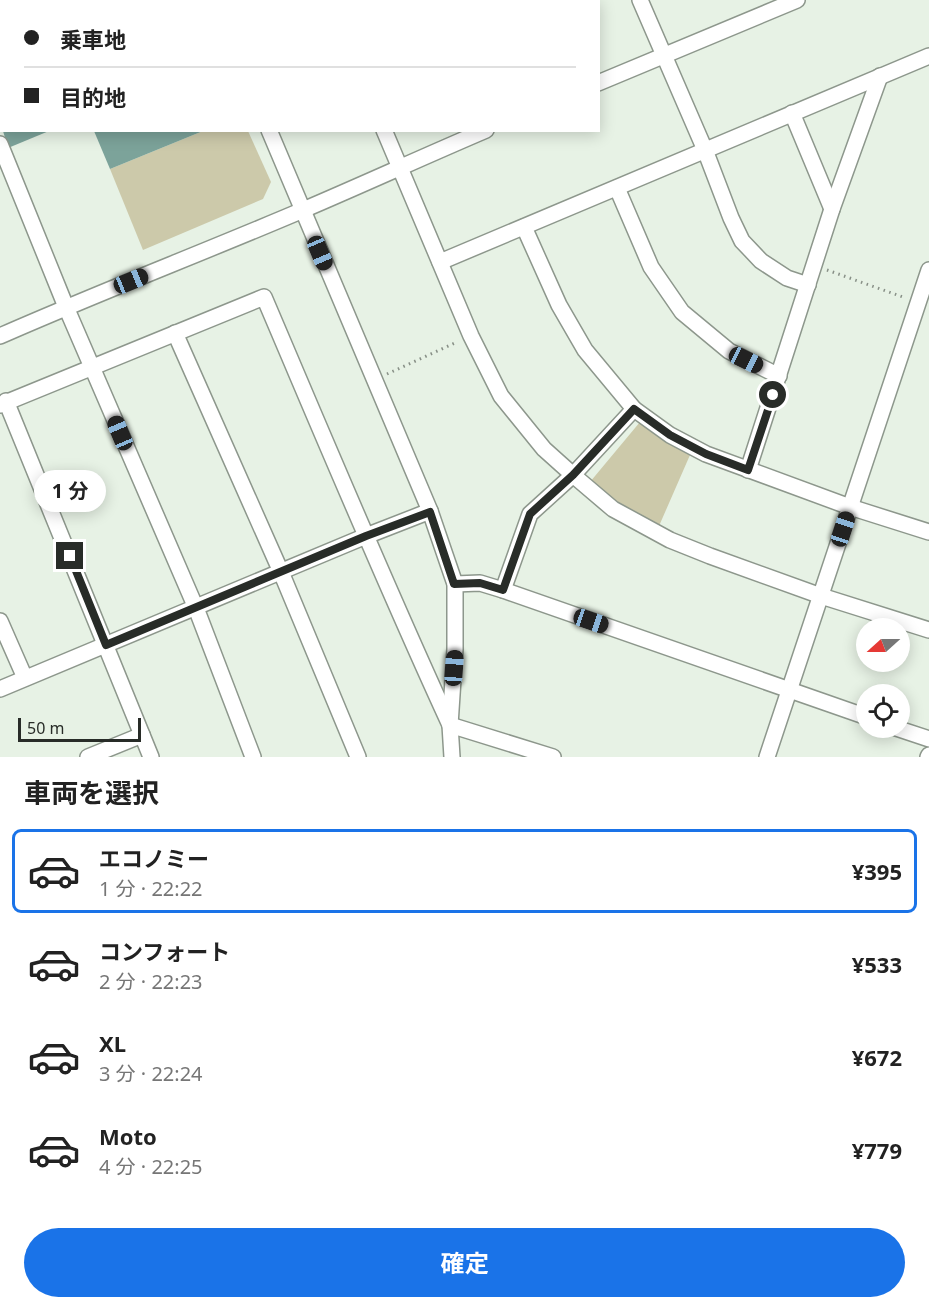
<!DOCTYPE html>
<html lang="ja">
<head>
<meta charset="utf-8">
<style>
	:root { --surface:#fff; --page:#f6f6f6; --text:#222; --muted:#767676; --line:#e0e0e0; --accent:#1a73e8 }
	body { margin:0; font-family:"Noto Sans","Noto Sans JP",sans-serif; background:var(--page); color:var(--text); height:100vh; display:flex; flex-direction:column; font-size:22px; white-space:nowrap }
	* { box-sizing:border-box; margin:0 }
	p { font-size:20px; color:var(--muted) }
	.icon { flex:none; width:33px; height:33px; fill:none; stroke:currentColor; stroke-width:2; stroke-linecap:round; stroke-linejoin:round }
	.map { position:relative; height:757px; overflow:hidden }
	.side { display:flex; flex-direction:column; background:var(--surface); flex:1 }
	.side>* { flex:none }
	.top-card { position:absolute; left:0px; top:0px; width:600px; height:132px; box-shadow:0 3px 15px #0003; display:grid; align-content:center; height:132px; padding:0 24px; background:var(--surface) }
	.needle { width:39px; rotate:249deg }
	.controls { position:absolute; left:856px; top:618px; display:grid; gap:12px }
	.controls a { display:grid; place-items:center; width:54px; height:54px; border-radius:50%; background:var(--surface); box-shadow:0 3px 15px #0003; font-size:30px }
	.scale { position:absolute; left:18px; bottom:15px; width:123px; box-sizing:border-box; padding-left:6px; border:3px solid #282c28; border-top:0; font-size:16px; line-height:21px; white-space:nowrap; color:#282c28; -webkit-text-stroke:4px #e7f2e5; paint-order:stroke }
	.end { position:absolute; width:27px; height:27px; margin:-14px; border:8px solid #282c28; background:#fff; box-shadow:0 0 0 3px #fff }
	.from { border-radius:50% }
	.bubble { position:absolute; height:42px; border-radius:21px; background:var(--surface); box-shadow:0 3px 15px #0003; font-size:20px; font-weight:700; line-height:42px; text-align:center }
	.car { position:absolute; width:18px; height:36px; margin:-18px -9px; border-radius:8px; box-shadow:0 0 4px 2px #0007; background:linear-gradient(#222 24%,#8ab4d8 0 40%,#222 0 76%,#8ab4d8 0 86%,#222 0) }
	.top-card b { display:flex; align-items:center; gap:21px; height:57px; font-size:22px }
	.top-card b+b { border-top:2px solid var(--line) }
	.top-card i { width:15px; height:15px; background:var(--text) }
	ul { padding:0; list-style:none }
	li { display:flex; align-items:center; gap:18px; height:84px; margin:0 12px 9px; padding:0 12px; border:3px solid transparent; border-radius:9px }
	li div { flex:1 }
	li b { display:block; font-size:22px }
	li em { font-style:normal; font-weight:700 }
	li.on { border-color:var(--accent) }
	li>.icon { width:54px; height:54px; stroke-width:1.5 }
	h2 { padding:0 24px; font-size:27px; line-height:72px }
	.cta { display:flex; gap:12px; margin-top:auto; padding:12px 24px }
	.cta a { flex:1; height:69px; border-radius:36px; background:var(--accent); color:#fff; font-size:24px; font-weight:700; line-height:69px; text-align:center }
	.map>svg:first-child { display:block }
	.green { fill:#ccc9aa }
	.water { fill:#7ca39a }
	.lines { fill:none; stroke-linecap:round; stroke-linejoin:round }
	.minor-casing { stroke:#8d978c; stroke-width:18 }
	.path { stroke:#889087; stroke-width:3; stroke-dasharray:1.5 4.5; stroke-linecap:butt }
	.minor { stroke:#fff; stroke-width:15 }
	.route { stroke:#282c28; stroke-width:8 }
</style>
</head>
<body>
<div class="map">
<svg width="929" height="757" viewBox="0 0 929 757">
	<rect width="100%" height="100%" fill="#e7f2e5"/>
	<g class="green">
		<path d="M203 131H248L271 182 263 199 143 250 110 169Z"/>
		<path d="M640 422 666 442 690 455 659 526 613 499 590 482Z"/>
	</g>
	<g class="water">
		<path d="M3 131H49L8 148Z"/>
		<path d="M94 131H203L110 169Z"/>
	</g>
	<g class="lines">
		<g class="minor-casing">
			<g id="minor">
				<path d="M215 0V2"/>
				<path d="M329 0V2"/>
				<path d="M432 0V2"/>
				<path d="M640 0 705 150 731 218 742 241 761 261 787 278 808 285"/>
				<path d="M22 2 23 0"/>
				<path d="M524 2 528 0"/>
				<path d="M0 77 2 72"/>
				<path d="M598 83 797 0"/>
				<path d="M792 113 832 209"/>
				<path d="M269 130 430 511 455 584V649L450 725 452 757"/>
				<path d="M384 130 471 336 501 396 544 449 573 475 613 509 670 540 710 556 821 596 929 630"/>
				<path d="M0 144 66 307 196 608 253 757"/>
				<path d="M617 188 651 267 682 312 729 351 779 376"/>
				<path d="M524 227 559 305 585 350 634 409 670 435 706 454 850 507 929 532"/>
				<path d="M440 262 929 56"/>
				<path d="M175 333 281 572 358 757"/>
				<path d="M0 336C100 292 202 253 303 210 364 184 425 156 486 130"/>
				<path d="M6 401 151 757"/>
				<path d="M0 405 264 297C325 440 385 584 450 725L553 757"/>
				<path d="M748 470 832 209 880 76"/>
				<path d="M455 584 480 583 503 590 867 717"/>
				<path d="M503 590 530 514 573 475 634 409"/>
				<path d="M0 621 25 678"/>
				<path d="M0 689 366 536 430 511"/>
				<path d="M896 728 929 739"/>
				<path d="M88 757 142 735"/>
				<path d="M767 757 929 270"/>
				<path d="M928 757 929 755"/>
			</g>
		</g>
		<g class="path">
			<path d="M827 270 903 297"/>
			<path d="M387 374 457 342"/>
		</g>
		<use href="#minor" class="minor"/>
	</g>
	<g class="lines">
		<path class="route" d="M70 556 106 645 366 536 430 512 454 584 480 583 503 590 530 514 573 475 634 409 670 435 706 454 748 470 773 395"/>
	</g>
</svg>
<div class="controls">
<a><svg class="needle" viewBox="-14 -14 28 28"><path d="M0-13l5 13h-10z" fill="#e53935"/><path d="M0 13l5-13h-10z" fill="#767676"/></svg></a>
<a><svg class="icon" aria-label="locate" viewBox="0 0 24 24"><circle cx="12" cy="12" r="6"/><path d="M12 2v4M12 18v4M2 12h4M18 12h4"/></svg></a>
</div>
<div class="scale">50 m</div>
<i class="end from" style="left:773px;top:395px"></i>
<i class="end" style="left:70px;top:556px"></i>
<div class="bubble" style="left:34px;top:470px;width:72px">1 分</div>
<i class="car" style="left:320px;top:253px;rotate:157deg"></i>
<i class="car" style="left:131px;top:281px;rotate:68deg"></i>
<i class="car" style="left:746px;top:360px;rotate:116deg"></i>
<i class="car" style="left:120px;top:433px;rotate:337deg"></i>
<i class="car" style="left:843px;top:529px;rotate:18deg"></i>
<i class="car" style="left:591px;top:621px;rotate:109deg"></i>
<i class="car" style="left:454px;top:668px;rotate:4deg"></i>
<div class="top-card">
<b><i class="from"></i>乗車地</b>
<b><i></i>目的地</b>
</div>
</div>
<section class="side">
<h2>車両を選択</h2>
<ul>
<li class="on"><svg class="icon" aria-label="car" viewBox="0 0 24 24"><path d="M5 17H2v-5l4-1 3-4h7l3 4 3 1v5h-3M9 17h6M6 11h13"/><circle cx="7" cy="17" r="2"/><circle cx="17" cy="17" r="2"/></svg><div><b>エコノミー</b><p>1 分 · 22:22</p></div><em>¥395</em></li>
<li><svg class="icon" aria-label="car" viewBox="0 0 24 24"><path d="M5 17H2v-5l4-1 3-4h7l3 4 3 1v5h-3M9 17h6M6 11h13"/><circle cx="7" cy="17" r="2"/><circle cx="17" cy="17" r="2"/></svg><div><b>コンフォート</b><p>2 分 · 22:23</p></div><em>¥533</em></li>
<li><svg class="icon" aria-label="car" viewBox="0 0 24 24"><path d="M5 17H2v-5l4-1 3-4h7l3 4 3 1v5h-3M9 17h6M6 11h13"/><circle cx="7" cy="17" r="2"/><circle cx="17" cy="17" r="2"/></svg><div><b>XL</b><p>3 分 · 22:24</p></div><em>¥672</em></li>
<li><svg class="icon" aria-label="car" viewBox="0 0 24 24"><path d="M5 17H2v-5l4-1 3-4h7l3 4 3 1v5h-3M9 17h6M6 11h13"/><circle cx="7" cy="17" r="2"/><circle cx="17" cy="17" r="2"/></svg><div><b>Moto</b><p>4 分 · 22:25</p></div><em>¥779</em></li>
</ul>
<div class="cta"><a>確定</a></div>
</section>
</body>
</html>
